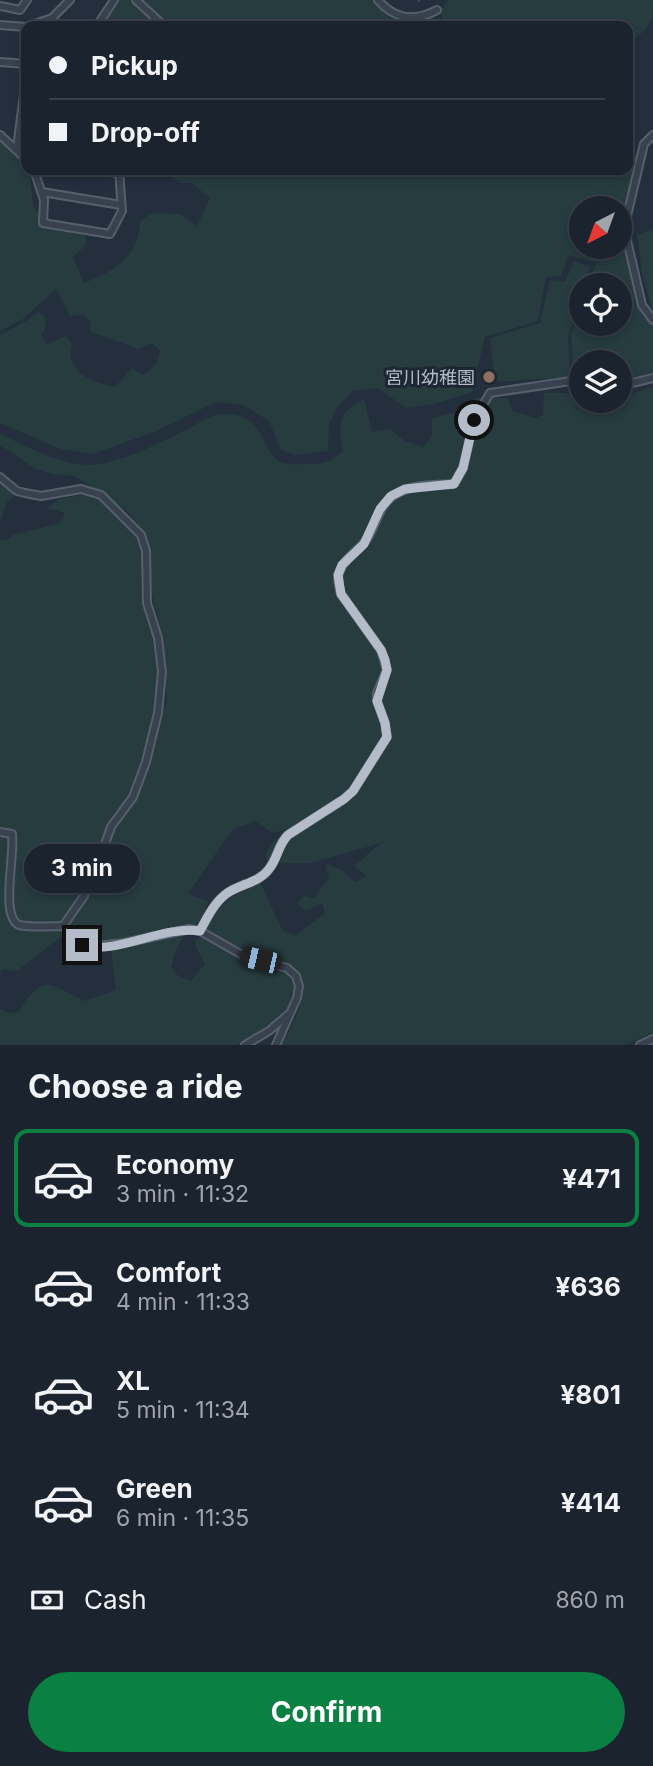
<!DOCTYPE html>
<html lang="en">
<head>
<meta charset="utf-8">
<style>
	:root { --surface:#1b232e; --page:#242b36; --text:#f1f3f6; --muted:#a0a4aa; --line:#39404a; --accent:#0b8043 }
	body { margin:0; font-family:Inter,"Noto Sans JP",sans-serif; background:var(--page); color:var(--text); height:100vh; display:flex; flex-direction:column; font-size:26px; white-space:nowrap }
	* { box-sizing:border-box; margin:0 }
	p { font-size:23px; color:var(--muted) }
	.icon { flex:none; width:38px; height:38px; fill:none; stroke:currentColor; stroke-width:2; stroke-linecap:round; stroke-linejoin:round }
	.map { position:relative; height:1045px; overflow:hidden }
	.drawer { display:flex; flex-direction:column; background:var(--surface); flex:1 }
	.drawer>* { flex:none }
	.hud { position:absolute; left:21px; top:21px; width:612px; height:154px; border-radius:14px; box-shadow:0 4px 10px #0003,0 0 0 2px var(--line); display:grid; align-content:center; height:154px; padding:0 28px; background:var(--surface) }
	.needle { width:46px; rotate:221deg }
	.controls { position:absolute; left:569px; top:196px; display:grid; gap:14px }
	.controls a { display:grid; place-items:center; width:63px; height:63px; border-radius:50%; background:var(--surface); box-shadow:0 4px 10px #0003,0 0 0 2px var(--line); font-size:35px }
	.end { position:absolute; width:32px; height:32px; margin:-16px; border:9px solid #b4bcc9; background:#111; box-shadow:0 0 0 4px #111 }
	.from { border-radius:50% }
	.bubble { position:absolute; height:49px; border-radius:24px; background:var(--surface); box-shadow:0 4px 10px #0003,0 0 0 2px var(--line); font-size:23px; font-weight:700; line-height:49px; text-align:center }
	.car { position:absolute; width:21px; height:42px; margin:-21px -10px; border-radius:9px; box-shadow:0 0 5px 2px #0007; background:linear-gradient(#222 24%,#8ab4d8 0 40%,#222 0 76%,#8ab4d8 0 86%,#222 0) }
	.hud b { display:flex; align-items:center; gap:24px; height:66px; font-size:26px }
	.hud b+b { border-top:2px solid var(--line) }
	.hud i { width:18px; height:18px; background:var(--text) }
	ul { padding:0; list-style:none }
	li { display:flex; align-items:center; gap:21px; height:98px; margin:0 14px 10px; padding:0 14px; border:4px solid transparent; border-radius:14px }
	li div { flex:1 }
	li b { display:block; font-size:26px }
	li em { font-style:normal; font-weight:700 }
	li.active { border-color:var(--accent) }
	li>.icon { width:63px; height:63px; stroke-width:1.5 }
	h2 { padding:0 28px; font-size:32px; line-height:84px }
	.pay { display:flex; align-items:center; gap:18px; height:77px; padding:0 28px; font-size:26px }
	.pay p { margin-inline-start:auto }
	.action { display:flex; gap:14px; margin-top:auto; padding:14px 28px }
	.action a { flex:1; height:80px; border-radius:42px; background:var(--accent); color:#fff; font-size:28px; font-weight:700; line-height:80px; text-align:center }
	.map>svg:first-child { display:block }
	.green { fill:#263c3f }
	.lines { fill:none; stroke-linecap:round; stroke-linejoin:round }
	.stream { stroke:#394c67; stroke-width:2 }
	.street-casing { stroke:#565f6c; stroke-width:10 }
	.street { stroke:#38414e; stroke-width:6 }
	.route { stroke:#b4bcc9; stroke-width:9 }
	.education-dot { fill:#8d6e63; stroke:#1d2633; stroke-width:2.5 }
	.labels { text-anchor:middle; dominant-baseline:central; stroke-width:6; stroke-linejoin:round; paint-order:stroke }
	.poi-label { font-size:18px; fill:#b4bcc9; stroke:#1d2633; text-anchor:end }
</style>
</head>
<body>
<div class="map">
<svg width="653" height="1045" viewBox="0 0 653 1045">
	<rect width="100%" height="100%" fill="#242f3e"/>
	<g class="green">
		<path d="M117 0H131L149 15 150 26H104L103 23Z"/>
		<path d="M140 0H373L391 20H405L413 26H170Z"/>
		<path d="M448 0H653C653 25 649 29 628 42V26H443L441 11Z"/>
		<path d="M0 138 24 160 26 170 30 173 33 206 41 216 39 226 86 236V245L73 257 84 283C114 271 138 258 140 222L151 213 180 214 197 226 210 198 192 183H180L167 172 151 170H628V139L638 157 625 209 620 213V208H581V247H620V221L624 229 640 306 653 323V376L620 384V362H581V367L573 366 571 335 581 305V324H620V285H588L596 263 568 255 561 276 546 277 538 321 485 337 472 392 434 404 406 408 378 388 353 391 337 407 329 424 328 451 295 455 281 450 269 421 244 405 216 402 154 432 93 454 61 449 0 423V335L31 318 38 312 44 316 46 327 41 334 47 344 66 336 72 344C64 372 92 382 115 387L132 368 142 375C152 370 158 363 160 351L152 343 139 349 91 332 90 322 84 315 70 316 56 289 23 319 0 331Z"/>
		<path d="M653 229V313L642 273 637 235Z"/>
		<path d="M574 261 590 267 584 285H581V295L568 337 570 377 495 382 490 338 540 323 550 280 565 282Z"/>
		<path d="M653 386V1033L624 1045H281C294 1022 320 980 287 963 269 954 247 954 229 944 221 940 214 934 206 929 220 901 233 895 260 882L282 930 295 936 325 913 322 903 306 911 297 903 304 896 314 898 329 878 325 864 341 869 355 882 367 876 354 866 381 843 310 863H267L266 854 273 842 290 828 273 833 255 821 232 830 188 894 208 901 199 925 178 926 120 941 94 943 84 942 68 926 88 898V879L107 853 114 831 128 812 151 763 167 699 161 633 152 595 146 534 126 510 75 476 52 474 33 468 12 452 0 446V433C26 447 60 465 91 465 118 464 157 444 182 432 196 425 210 414 226 414 269 415 260 456 283 463 290 465 298 464 305 464 322 465 329 463 343 451 338 424 337 413 364 399L372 432 391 429 403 440 423 447 432 436V418L454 413 476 398H508L512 411 535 418 543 415 544 393H581V401H595L608 404 609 401H620V395L634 393Z"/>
		<path d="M0 483 15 496 7 502 0 522Z"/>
		<path d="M83 495 101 499 136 534 143 556 141 587 154 640 159 684 154 715 143 759 129 794 105 831 96 854 82 872 79 882V901L61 923 62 936 17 971 1 969 0 979V540L9 539 13 535 60 523 65 513 48 508 59 499Z"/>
		<path d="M185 933 175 952 171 967 178 976 191 981 205 964 196 947 195 939 204 937 237 957 282 970 292 978 295 985 287 1010 268 1028 237 1045H0V1009L8 1013 18 1012C45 971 48 985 85 1001L116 990 111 950Z"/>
	</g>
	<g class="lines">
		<path class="stream" d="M419 0V1"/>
		<g class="street-casing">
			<g id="street">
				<path d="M136 0 164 26"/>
				<path d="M378 0C394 19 415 22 437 10"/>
				<path d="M0 6 20 10 27 0"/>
				<path d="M0 25 26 27"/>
				<path d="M29 26 52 18 70 0"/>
				<path d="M97 26 114 0"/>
				<path d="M0 62 26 64"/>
				<path d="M0 135 26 159"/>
				<path d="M653 135 644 144 627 216V240L642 305 653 320"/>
				<path d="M17 148 26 79"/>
				<path d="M34 170 44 200 43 223 110 234 122 211 119 170"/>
				<path d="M96 170 118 173"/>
				<path d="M42 192 121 205"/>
				<path d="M620 386 653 378"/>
				<path d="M0 477 17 491 25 493 41 496 81 489 101 495 141 535 146 551 147 603 158 638 162 672 158 713 146 762 133 797 111 827 101 855 87 871 84 879V896L63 926"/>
				<path d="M0 832 12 834C15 857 0 916 19 925 33 928 50 926 63 926L82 945 88 947 124 943 189 929 200 931 244 956 287 968 296 976 299 986 297 998 276 1045"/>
				<path d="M200 931C207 918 214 903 226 894 239 884 259 883 269 869 278 858 277 845 288 835L344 799 353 791 387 737 385 723 377 701V693L387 670 381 650 341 594C339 587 337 580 339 573 343 560 355 553 363 544 377 529 376 505 396 494 413 484 435 485 454 484L463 468 474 420 490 393 571 381 581 384"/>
				<path d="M245 1045 269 1031 289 1014"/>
				<path d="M640 1045 653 1039"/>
			</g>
		</g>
		<use href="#street" class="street"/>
	</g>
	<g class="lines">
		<path class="route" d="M82 945C114 956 163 925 200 931 207 918 214 903 226 894 239 884 259 883 269 869 278 858 278 845 288 835L344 799 353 791 387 737 385 723 377 701 387 670 385 660 381 650 341 594 338 575 342 565 364 544 380 509 391 496 405 489 454 484 463 468 474 420"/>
	</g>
	<circle class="education-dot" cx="489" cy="377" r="7"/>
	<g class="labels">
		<g class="poi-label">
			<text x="475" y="377">宮川幼稚園</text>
		</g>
	</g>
</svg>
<div class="controls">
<a><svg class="needle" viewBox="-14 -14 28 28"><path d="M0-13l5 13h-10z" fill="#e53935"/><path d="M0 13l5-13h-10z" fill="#a0a4aa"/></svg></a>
<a><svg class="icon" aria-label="locate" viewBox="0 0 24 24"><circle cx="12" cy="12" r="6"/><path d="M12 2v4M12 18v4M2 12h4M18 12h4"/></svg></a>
<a><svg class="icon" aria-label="layers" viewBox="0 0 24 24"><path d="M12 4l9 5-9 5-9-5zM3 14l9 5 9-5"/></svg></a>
</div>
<i class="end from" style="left:474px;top:420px"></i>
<i class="end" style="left:82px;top:945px"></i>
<div class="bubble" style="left:24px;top:844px;width:116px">3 min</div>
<i class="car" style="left:260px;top:960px;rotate:283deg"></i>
<div class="hud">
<b><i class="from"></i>Pickup</b>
<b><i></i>Drop-off</b>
</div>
</div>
<section class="drawer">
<h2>Choose a ride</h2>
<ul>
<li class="active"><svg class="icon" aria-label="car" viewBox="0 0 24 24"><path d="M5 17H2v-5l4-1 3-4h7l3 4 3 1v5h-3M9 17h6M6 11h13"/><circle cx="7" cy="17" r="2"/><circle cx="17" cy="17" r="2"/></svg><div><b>Economy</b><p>3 min · 11:32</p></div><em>¥471</em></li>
<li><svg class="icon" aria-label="car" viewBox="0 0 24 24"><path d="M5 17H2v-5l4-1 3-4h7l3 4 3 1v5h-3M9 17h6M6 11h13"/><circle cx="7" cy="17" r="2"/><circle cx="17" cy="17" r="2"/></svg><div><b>Comfort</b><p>4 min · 11:33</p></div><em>¥636</em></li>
<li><svg class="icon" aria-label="car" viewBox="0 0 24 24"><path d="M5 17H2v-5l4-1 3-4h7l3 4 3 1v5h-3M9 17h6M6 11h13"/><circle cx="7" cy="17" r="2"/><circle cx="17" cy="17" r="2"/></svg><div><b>XL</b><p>5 min · 11:34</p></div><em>¥801</em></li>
<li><svg class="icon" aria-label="car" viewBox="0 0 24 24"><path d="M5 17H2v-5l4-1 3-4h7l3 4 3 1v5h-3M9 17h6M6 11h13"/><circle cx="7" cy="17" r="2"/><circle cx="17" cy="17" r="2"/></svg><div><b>Green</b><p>6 min · 11:35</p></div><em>¥414</em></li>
</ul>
<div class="pay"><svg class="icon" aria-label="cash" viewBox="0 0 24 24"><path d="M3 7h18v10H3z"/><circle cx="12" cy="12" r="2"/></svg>Cash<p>860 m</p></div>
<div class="action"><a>Confirm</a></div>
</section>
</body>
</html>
